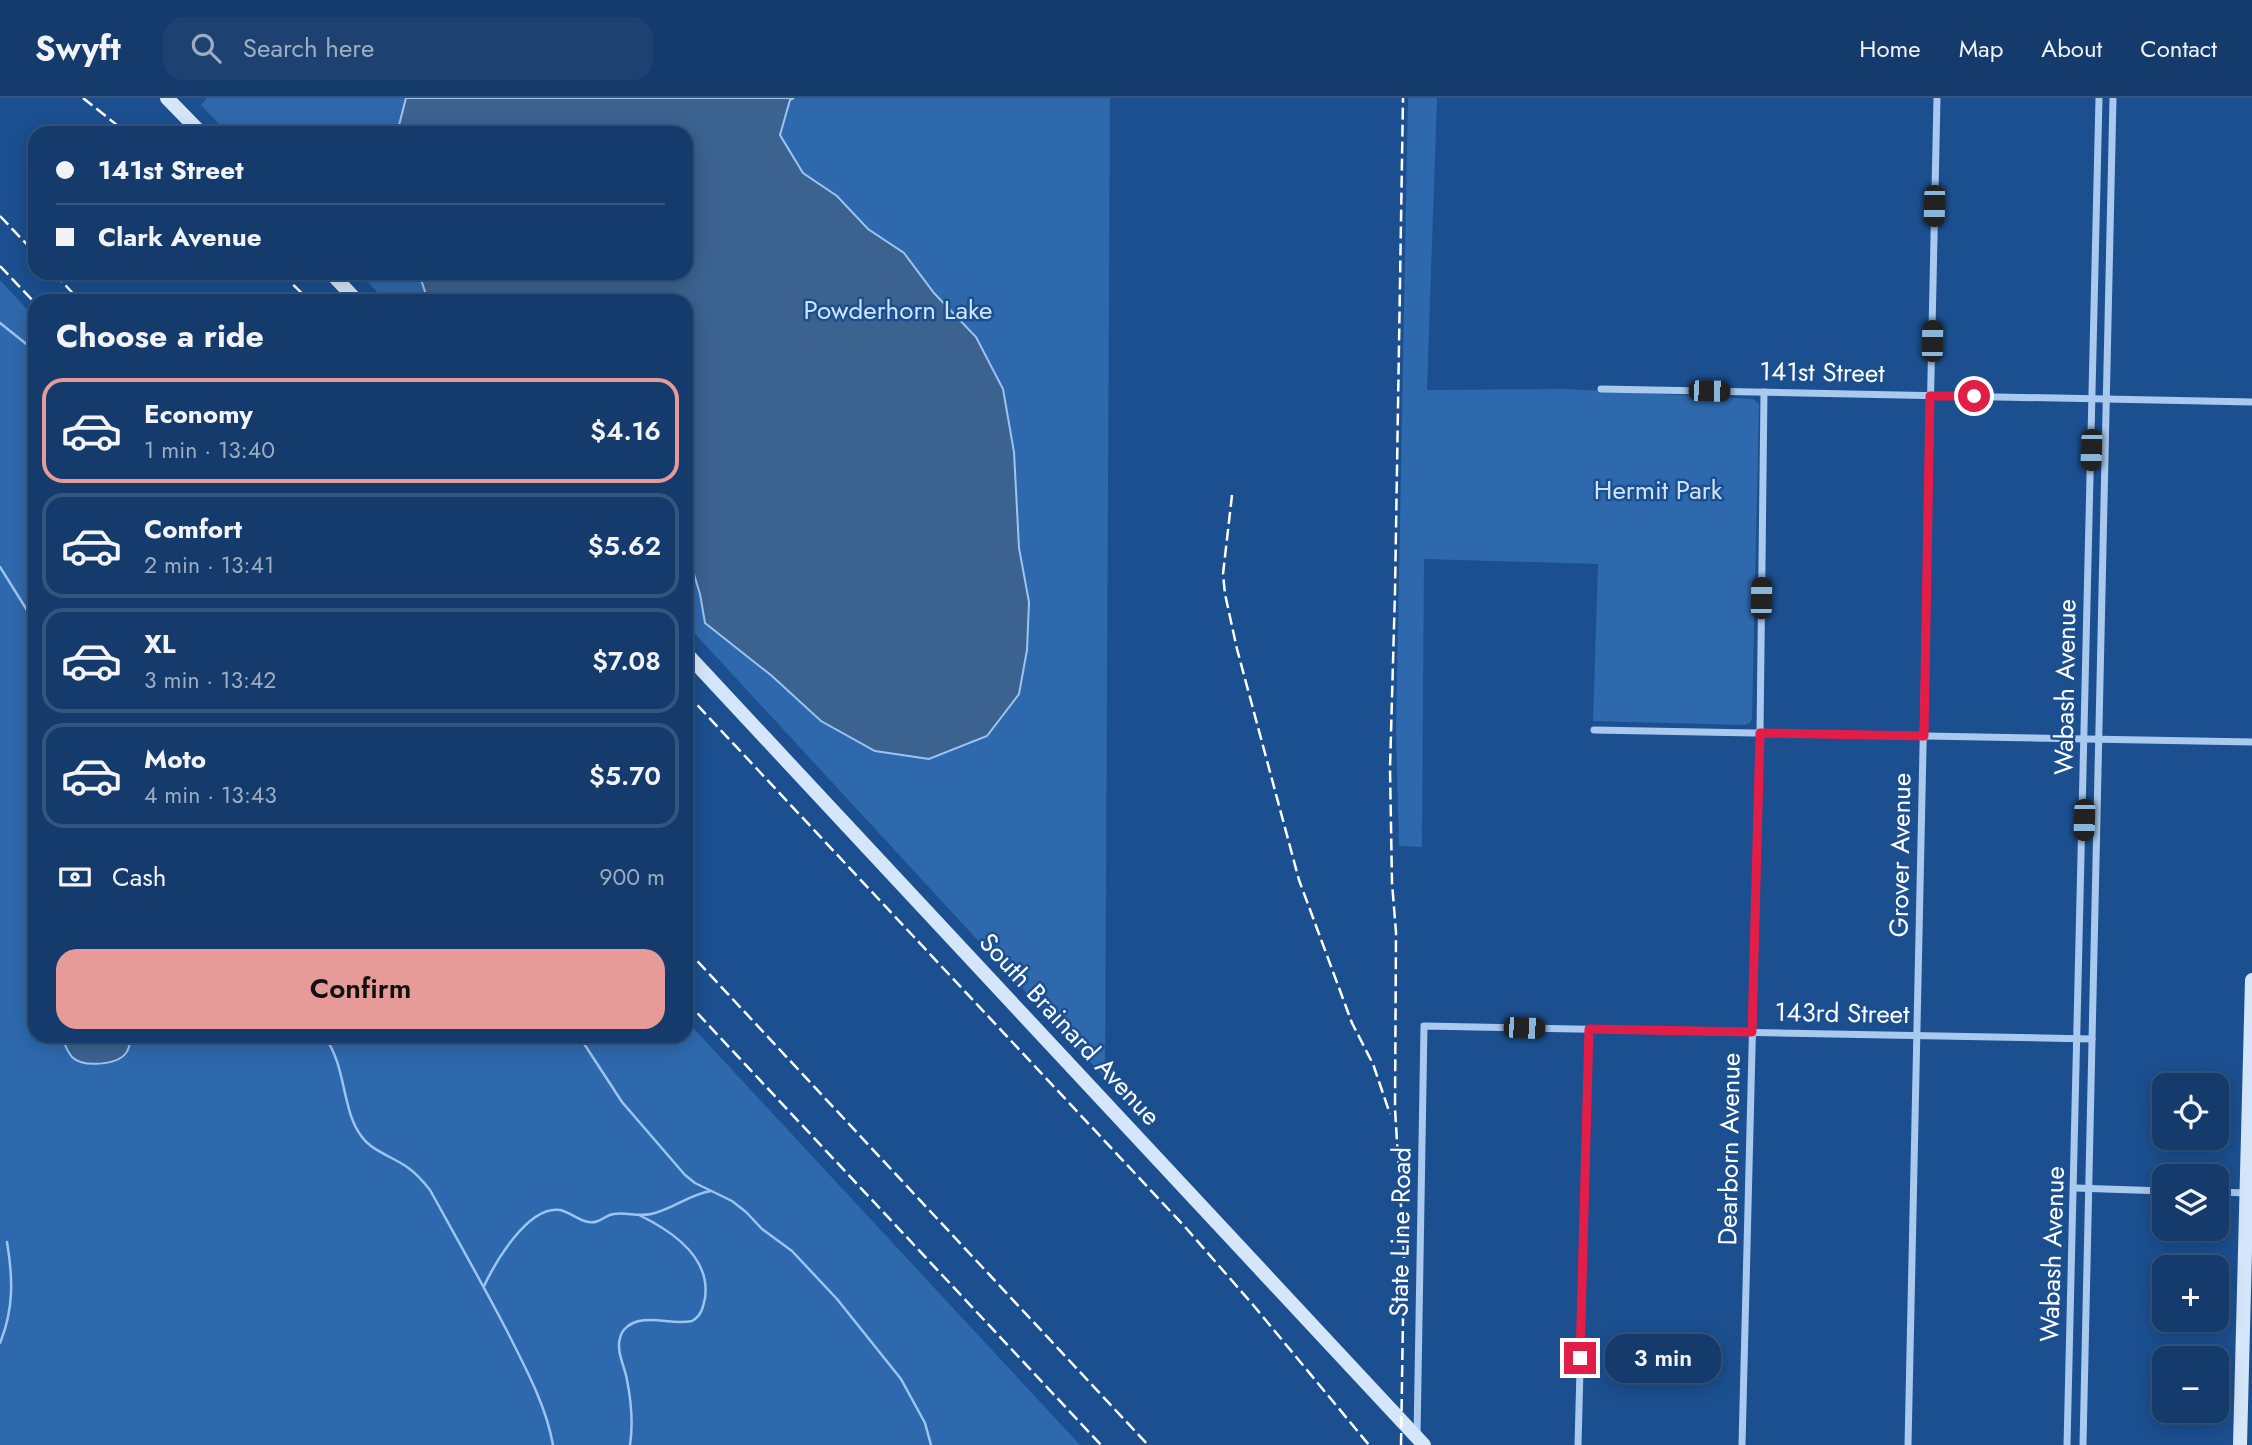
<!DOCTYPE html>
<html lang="en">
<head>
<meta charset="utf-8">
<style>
	:root { --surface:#143b6b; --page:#1d4271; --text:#f1f3f6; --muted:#9dadc1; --line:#33557e; --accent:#e69b98 }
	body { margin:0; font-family:Jost,sans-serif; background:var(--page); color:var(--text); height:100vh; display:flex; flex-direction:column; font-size:26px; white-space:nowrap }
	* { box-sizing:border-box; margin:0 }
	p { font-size:23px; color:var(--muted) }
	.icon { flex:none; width:38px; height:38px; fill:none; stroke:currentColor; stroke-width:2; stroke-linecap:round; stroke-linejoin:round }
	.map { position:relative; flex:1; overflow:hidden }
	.drawer { position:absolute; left:28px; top:196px; width:665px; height:749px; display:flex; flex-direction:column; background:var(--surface); border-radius:21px; box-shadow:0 4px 18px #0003,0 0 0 2px var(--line) }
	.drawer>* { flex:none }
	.guide { position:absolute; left:28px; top:28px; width:665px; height:154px; border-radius:21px; box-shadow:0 4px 18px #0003,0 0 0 2px var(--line); display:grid; align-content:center; height:154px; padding:0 28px; background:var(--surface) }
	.controls { position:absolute; left:2152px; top:975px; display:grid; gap:14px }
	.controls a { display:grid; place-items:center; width:77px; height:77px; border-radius:14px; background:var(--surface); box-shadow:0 4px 18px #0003,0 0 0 2px var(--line); font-size:35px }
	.end { position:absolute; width:32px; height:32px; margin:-16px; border:9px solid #e11d48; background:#fff; box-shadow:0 0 0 4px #fff }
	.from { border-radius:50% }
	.bubble { position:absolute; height:49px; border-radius:21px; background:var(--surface); box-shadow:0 4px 18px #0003,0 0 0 2px var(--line); font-size:23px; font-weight:600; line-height:49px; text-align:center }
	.car { position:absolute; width:21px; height:42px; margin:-21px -10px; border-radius:9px; box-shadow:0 0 5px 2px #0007; background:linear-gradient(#222 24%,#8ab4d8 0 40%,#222 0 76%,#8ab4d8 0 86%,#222 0) }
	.guide b { display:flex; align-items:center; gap:24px; height:66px; font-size:26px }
	.guide b+b { border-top:2px solid var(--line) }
	.guide i { width:18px; height:18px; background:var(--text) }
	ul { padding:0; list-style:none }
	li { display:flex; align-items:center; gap:21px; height:105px; margin:0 14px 10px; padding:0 14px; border:4px solid var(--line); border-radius:21px }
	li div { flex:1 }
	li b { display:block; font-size:26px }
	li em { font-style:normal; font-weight:600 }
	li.current { border-color:var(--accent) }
	li>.icon { width:63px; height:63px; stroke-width:1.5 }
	h2 { padding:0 28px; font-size:32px; line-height:84px }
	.pay { display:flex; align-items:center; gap:18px; height:77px; padding:0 28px; font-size:26px }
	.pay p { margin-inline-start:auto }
	.cta { display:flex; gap:14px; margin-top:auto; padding:14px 28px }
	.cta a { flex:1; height:80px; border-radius:21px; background:var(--accent); color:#111; font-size:28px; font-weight:600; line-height:80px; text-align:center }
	header { display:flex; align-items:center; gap:42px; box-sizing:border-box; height:98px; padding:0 35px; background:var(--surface); border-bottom:2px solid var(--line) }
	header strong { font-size:33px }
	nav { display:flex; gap:38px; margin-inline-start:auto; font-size:24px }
	.search { width:490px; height:63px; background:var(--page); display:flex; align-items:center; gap:18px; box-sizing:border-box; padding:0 24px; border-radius:21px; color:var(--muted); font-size:26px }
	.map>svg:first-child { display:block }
	.green { fill:#2e69ad }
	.water { fill:#3c6290; stroke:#9cc4f0; stroke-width:2 }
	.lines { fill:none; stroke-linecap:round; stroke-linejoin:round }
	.stream { stroke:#9cc4f0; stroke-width:2.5 }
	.street { stroke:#a9c9ee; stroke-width:7 }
	.secondary { stroke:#d6e6fa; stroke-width:14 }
	.rail { stroke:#fff; stroke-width:2.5; stroke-dasharray:12 5; stroke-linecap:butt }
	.route { stroke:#e11d48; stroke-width:9 }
	.labels { text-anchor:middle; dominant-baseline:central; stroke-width:5; stroke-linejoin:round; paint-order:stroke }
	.park-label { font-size:26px; fill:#cfe3fa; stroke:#1b4f8f }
	.street-label { font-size:26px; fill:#fff; stroke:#1b4f8f }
</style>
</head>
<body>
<header>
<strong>Swyft</strong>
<div class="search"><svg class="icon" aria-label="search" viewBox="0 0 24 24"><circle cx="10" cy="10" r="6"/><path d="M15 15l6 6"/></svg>Search here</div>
<nav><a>Home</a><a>Map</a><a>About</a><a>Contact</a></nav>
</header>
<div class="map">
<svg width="2252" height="1347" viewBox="0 0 2252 1347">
	<rect width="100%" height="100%" fill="#1b4f8f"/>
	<g class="green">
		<path d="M207 0H1110L1105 980 686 526V203H386L359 175H686V35H227L201 7Z"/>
		<path d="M1408 0H1437L1427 292 1565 291 1753 301 1759 306 1752 620 1750 625 1745 627 1593 623 1598 466 1424 461 1422 749 1399 748 1396 636Z"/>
		<path d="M0 182 35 220V938H686V922L1080 1347H0Z"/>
	</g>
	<g class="water">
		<path d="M406 0H794L790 2 780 37 803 75 837 98 868 131 904 155 934 195 976 239 1003 291 1014 354 1019 450 1029 504 1027 552 1019 596 987 638 929 661 875 653 821 623 772 578 705 525 700 496 686 450V203H428L419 175H686V35H397Z"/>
		<path d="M62 938H131C130 944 130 950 126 955 117 967 83 970 72 959 67 953 64 945 62 938Z"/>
	</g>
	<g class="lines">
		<g class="stream">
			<path d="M0 225 35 253"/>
			<path d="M0 469 35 525"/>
			<path d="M324 938C347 968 341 1012 362 1039 372 1053 393 1059 407 1069 416 1075 423 1083 430 1092 456 1139 482 1185 507 1233 525 1269 546 1307 553 1347"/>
			<path d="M579 938 622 1004 685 1077 695 1085 732 1103 746 1114 762 1131 792 1153 837 1201 901 1281 925 1325 931 1347"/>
			<path d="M484 1188C495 1165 528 1107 560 1112 570 1114 579 1123 589 1124 600 1126 604 1117 614 1116 626 1114 639 1119 651 1116 673 1111 690 1096 711 1093"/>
			<path d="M0 1245C14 1211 13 1180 7 1144"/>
			<path d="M630 1347C633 1327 631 1302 627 1282 625 1269 616 1254 620 1240 622 1231 630 1225 639 1223 657 1219 674 1227 692 1223 701 1218 703 1210 705 1200 711 1159 672 1133 639 1117"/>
		</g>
		<g class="street">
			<path d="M1601 291 2252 304"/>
			<path d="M1594 632 2252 644"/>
			<path d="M2075 1090 2165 1093"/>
			<path d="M2217 1094 2247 1095"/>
			<path d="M1417 1339 1424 928 2092 941"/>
			<path d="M1578 1347 1589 931"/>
			<path d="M1742 1347 1760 635 1764 294"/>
			<path d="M1908 1347 1937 0"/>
			<path d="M2067 1347 2099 0"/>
			<path d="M2083 1347 2113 0"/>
		</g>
		<g class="secondary">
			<path d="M167 0 201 35"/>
			<path d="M331 175 357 203"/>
			<path d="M686 555 1424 1347"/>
			<path d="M2240 1347 2252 882"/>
		</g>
		<g class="rail">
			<path d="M83 0 127 35"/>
			<path d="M0 118 35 155"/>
			<path d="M0 168 35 205"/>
			<path d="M54 175 80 203"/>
			<path d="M281 175 310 203"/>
			<path d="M1232 397 1223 476 1225 496 1237 551 1299 782 1352 925 1373 966 1390 1016"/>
			<path d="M686 595 1186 1130 1254 1208 1369 1347"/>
			<path d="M686 851 1148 1347"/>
			<path d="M686 903 1101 1347"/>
			<path d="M1401 1347 1404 1157 1395 1011 1396 834 1392 785 1390 670 1395 494 1403 0"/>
		</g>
	</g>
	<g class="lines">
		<path class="route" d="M1580 1260 1589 931 1752 934 1760 635 1924 638 1930 298H1974"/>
	</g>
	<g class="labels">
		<g class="park-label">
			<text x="898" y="212">Powderhorn Lake</text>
			<text x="1658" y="392">Hermit Park</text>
		</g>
		<g class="street-label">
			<text transform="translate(1822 274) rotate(1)">141st Street</text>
			<text transform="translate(2065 589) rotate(-89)">Wabash Avenue</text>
			<text transform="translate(1900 757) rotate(-89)">Grover Avenue</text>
			<text transform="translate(1842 915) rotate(1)">143rd Street</text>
			<text transform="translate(1070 931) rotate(47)">South Brainard Avenue</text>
			<text transform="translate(1729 1051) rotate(-89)">Dearborn Avenue</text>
			<text transform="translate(1400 1134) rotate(-89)">State Line Road</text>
			<text transform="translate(2052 1156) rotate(-88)">Wabash Avenue</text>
		</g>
	</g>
</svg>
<div class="controls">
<a><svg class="icon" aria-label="locate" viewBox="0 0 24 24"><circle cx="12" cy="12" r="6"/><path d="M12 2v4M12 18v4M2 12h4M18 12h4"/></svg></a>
<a><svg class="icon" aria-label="layers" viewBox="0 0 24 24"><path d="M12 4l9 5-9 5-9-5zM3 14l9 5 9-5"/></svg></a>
<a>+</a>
<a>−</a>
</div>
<i class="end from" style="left:1974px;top:298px"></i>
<i class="end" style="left:1580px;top:1260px"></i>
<div class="bubble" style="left:1605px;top:1236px;width:116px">3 min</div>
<i class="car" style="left:1934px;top:108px;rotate:181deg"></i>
<i class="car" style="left:1932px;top:243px;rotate:1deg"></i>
<i class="car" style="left:1709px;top:293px;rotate:91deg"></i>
<i class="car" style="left:2091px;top:352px;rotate:182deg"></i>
<i class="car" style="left:1761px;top:500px;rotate:1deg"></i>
<i class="car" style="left:2084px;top:722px;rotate:182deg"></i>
<i class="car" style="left:1524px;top:930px;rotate:92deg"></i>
<div class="guide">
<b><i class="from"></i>141st Street</b>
<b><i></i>Clark Avenue</b>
</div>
<section class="drawer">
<h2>Choose a ride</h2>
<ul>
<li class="current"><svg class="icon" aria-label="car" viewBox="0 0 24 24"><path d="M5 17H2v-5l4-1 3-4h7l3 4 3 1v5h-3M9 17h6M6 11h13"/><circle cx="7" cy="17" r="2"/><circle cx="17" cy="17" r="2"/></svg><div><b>Economy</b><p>1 min · 13:40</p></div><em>$4.16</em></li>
<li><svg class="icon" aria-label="car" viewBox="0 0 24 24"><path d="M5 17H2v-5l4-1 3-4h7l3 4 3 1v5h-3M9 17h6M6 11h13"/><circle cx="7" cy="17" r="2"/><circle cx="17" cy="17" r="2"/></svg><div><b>Comfort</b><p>2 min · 13:41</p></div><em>$5.62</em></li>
<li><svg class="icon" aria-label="car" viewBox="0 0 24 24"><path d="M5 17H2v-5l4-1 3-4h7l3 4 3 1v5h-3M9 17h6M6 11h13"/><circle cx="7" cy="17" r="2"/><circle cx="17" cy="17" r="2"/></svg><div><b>XL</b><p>3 min · 13:42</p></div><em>$7.08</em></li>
<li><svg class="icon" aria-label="car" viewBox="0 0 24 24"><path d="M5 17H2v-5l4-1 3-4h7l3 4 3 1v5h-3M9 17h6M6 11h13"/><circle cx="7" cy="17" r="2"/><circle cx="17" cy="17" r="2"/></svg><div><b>Moto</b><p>4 min · 13:43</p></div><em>$5.70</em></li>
</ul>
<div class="pay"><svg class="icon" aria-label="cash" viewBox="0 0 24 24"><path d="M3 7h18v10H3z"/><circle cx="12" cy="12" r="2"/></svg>Cash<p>900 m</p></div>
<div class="cta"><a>Confirm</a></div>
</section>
</div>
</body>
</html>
